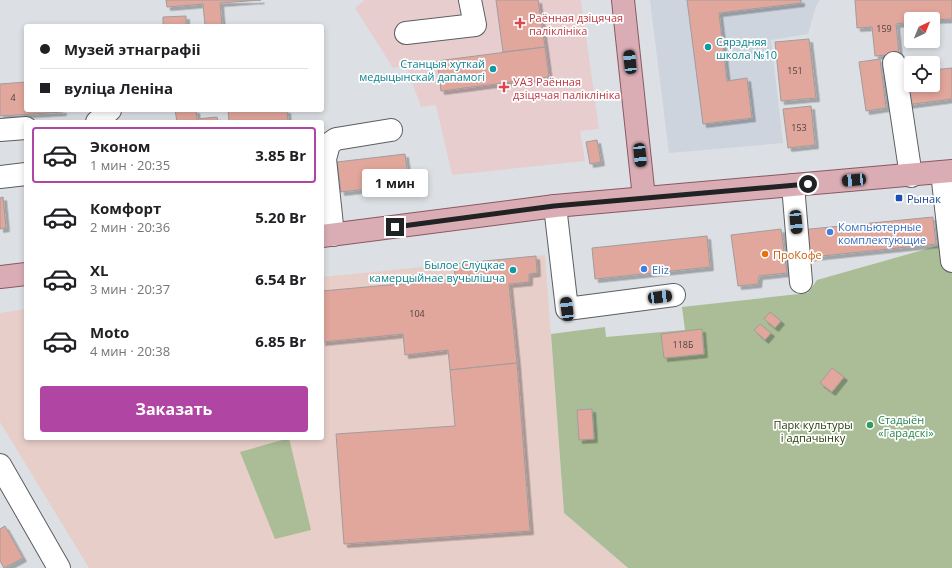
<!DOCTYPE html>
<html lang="ru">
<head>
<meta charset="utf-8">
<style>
	:root { --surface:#fff; --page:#f2f2f2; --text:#202124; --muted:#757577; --line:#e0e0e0; --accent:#b145a4 }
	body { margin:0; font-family:"Open Sans",sans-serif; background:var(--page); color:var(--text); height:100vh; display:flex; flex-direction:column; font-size:15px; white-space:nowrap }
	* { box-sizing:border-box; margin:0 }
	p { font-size:13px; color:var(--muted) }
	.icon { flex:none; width:22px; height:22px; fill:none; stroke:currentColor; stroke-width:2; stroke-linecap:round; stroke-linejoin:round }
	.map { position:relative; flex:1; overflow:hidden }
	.sheet { position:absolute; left:24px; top:120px; width:300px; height:320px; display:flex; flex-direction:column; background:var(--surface); border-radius:4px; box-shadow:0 2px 6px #0003 }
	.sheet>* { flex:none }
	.banner { position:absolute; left:24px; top:24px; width:300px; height:88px; border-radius:4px; box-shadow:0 2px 6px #0003; display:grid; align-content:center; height:88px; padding:0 16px; background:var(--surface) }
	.needle { width:26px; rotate:43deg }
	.controls { position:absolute; left:904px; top:12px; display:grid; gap:8px }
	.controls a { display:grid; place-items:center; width:36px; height:36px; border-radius:4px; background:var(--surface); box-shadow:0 2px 6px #0003; font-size:20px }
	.end { position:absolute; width:18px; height:18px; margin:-9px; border:5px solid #212224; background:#fff; box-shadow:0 0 0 2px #fff }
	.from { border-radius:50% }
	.bubble { position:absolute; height:28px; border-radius:4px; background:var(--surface); box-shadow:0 2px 6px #0003; font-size:13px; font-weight:700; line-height:28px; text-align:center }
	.car { position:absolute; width:12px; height:24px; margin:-12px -6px; border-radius:5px; box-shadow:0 0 3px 1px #0007; background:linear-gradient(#222 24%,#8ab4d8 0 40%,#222 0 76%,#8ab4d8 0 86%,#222 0) }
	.banner b { display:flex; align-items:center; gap:14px; height:38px; font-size:15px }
	.banner b+b { border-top:1px solid var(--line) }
	.banner i { width:10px; height:10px; background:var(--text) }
	ul { padding:7px 0 0; list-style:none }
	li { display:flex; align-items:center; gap:12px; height:56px; margin:0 8px 6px; padding:0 8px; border:2px solid transparent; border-radius:4px }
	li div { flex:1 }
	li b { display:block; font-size:15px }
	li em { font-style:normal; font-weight:700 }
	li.active { border-color:var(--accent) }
	li>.icon { width:36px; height:36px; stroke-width:1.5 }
	.button { display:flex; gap:8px; margin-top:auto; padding:8px 16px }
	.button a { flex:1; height:46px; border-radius:4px; background:var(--accent); color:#fff; font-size:16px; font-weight:700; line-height:46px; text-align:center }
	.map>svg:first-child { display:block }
	.built { fill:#cdd4de }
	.industrial { fill:#e8cec9 }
	.medical { fill:#e8cdcf }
	.green { fill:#aabd96 }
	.building { fill:#e1a69c; stroke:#a19d9c; filter:url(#shadow) }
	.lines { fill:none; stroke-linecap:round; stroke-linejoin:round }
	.minor-casing { stroke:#5c5e61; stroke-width:24 }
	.major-casing { stroke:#895962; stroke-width:24 }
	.minor { stroke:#fff; stroke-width:22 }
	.major { stroke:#daadb5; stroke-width:22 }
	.route { stroke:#212224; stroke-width:5 }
	.health-dot { fill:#e0444e; stroke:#fff; stroke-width:1.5 }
	.culture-dot { fill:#0f9aa8; stroke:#fff; stroke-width:1.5 }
	.transit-dot { fill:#1a4fb4; stroke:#fff; stroke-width:1.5 }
	.shop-dot { fill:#3f7fe0; stroke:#fff; stroke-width:1.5 }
	.food-dot { fill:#e8710a; stroke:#fff; stroke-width:1.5 }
	.leisure-dot { fill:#2e9e5b; stroke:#fff; stroke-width:1.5 }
	.labels { text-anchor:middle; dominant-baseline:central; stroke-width:3.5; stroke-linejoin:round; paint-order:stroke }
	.number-label { font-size:9px; fill:#514342 }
	.health-label { font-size:11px; fill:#be3a42; stroke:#fff; text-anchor:start }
	.culture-label { font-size:11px; fill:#0d838f; stroke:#fff; text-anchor:end }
	.transit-label { font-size:11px; fill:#164399; stroke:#fff; text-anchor:start }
	.shop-label { font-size:11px; fill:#366cbe; stroke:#fff; text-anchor:start }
	.food-label { font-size:11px; fill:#c56008; stroke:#fff; text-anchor:start }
	.leisure-label { font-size:11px; fill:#27864d; stroke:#fff; text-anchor:start }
	.park-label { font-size:11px; fill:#283d05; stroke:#fff }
</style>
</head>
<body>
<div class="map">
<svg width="952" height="568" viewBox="0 0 952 568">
	<defs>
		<filter id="shadow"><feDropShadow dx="3.5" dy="3.5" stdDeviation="0" flood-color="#0004"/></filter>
	</defs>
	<rect width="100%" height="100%" fill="#dcdfe3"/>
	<path class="built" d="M650 0H820L816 6 808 34 771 40 783 143 669 153Z"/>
	<path class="industrial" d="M545 255 564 513 628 568H89L0 422V313L26 309V438H322V277Z"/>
	<path class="medical" d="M365 0H581L599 129 580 131 585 161 452 175 436 105 421 107 406 65 393 68 355 8Z"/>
	<g class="green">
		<path d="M937 246 952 251V568H628L564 513 551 334 605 327 606 337 685 330 682 307 808 293 817 280Z"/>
		<path d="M289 438 311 530 275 539 240 452Z"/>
	</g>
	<g class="building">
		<path d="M166 0H261L220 3 222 26H205L203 4 167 7Z"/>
		<path d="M496 0H538L545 47 503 52Z"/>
		<path d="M687 0H801V3L719 13 727 81 747 78 752 118 703 124Z"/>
		<path d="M855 0H952V19L933 20V19H911V22L896 24 899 54 875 56 872 27 857 28Z"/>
		<path d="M186 16V26H163V17Z"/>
		<path d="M809 39 816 98 781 101 775 42Z"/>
		<path d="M545 47 549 77 441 91 437 61Z"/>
		<path d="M880 59 886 108 866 111 859 62Z"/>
		<path d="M952 68V99L906 105 902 75 911 73V85H933V70Z"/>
		<path d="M26 82V110H63V112L0 116V84Z"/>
		<path d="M811 106 815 145 788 148 783 109Z"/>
		<path d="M175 110H196L197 119 217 117 218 122H177Z"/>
		<path d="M228 110H287L288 122H229Z"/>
		<path d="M597 140 601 162 590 164 586 142Z"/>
		<path d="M405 154 409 184 341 192 337 162Z"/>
		<path d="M3 197 6 228 0 229V198Z"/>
		<path d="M933 217 936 244 803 258 800 230Z"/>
		<path d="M781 229 787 273 759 276 758 284 738 286 731 235Z"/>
		<path d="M707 236 710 267 595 279 592 248Z"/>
		<path d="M536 256 537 273 529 274V282L509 284 517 363 450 370 448 350 405 355 403 334 322 342V291L455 279 454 264Z"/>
		<path d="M770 312 781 321 775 328 764 319Z"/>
		<path d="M760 324 771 333 765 340 754 330Z"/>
		<path d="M702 329 704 354 664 358 661 334Z"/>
		<path d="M517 363 530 531 344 544 336 434 455 426 450 370Z"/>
		<path d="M832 368 844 377 832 392 820 383Z"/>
		<path d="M592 409 594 439 579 440 577 410Z"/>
		<path d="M5 526 23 558 4 568 0 561V529Z"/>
	</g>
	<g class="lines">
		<g class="minor-casing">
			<g id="minor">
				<path d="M406 33 475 25 470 0"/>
				<path d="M894 63 911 176"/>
				<path d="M97 122 110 110"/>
				<path d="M0 130 26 128"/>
				<path d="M942 172 952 261"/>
				<path d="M0 177 26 174"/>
				<path d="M793 185 801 282"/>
				<path d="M555 206 567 309 674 295"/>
				<path d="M333 235 325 159 329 144 336 139 391 130"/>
				<path d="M0 465 59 568"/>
			</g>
		</g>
		<g class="major-casing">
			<g id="major">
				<path d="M623 0 644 198"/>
				<path d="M322 236 555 206 952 171"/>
				<path d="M0 277 26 274"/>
			</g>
		</g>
		<use href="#minor" class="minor"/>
		<use href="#major" class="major"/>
	</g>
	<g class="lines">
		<path class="route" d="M395 227 554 206 808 184"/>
	</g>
	<g class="health-dot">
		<path d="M518 17h4v4h4v4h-4v4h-4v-4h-4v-4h4z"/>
		<path d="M502 81h4v4h4v4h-4v4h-4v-4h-4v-4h4z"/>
	</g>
	<g class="culture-dot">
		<circle cx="708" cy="47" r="4"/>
		<circle cx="493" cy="69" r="4"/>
		<circle cx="513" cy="270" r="4"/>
	</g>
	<rect class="transit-dot" x="895" y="194" width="8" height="8" rx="2"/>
	<g class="shop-dot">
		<circle cx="830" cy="232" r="4"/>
		<circle cx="644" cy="269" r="4"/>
	</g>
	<circle class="food-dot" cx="765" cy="254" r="4"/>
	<circle class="leisure-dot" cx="870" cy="425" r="4"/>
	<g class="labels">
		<g class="number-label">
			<text x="884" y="28">159</text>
			<text x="795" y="70">151</text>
			<text x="13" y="97">4</text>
			<text x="799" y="127">153</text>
			<text x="417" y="313">104</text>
			<text x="683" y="344">118Б</text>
		</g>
		<g class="health-label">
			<text x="529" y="17">Раённая дзіцячая<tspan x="529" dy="13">паліклініка</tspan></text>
			<text x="513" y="81">УАЗ Раённая<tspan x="513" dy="13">дзіцячая паліклініка</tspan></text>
		</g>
		<g class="culture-label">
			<text x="716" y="41" text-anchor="start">Сярэдняя<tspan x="716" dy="13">школа №10</tspan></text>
			<text x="485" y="63">Станцыя хуткай<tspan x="485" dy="13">медыцынскай дапамогі</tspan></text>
			<text x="505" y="264">Былое Слуцкае<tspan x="505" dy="13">камерцыйнае вучылішча</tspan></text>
		</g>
		<g class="transit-label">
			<text x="907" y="198">Рынак</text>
		</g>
		<g class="shop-label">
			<text x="838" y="226">Компьютерные<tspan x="838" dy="13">комплектующие</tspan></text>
			<text x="652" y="269">Eliz</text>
		</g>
		<g class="food-label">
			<text x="773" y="254">ПроКофе</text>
		</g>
		<g class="leisure-label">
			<text x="878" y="419">Стадыён<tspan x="878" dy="13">«Гарадскі»</tspan></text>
		</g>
		<g class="park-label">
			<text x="813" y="424">Парк культуры<tspan x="813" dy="13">і адпачынку</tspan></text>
		</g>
	</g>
</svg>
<div class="controls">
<a><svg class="needle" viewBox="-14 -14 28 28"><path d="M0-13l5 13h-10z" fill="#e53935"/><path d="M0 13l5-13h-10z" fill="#757577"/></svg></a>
<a><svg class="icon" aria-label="locate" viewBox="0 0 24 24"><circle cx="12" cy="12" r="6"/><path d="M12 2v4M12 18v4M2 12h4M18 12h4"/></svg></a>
</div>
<i class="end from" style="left:808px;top:184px"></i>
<i class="end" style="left:395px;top:227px"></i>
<div class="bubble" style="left:362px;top:169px;width:66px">1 мин</div>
<i class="car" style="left:630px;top:62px;rotate:354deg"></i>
<i class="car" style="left:640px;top:155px;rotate:174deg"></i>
<i class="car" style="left:854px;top:180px;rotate:265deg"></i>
<i class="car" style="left:796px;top:222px;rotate:175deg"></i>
<i class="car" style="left:660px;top:297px;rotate:83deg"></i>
<i class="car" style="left:567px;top:309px;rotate:353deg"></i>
<div class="banner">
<b><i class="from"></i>Музей этнаграфіі</b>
<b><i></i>вуліца Леніна</b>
</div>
<section class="sheet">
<ul>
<li class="active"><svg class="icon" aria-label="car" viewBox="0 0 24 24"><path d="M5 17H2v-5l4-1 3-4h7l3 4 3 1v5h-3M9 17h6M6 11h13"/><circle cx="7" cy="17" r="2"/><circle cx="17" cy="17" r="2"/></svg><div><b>Эконом</b><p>1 мин · 20:35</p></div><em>3.85 Br</em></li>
<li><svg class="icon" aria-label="car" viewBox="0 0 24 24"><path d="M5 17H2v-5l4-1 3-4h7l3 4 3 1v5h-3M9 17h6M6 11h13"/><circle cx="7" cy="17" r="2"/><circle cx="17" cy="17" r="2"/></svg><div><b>Комфорт</b><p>2 мин · 20:36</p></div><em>5.20 Br</em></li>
<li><svg class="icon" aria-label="car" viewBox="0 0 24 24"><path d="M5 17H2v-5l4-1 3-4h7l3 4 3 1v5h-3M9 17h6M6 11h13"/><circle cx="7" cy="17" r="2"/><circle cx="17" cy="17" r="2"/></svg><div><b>XL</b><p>3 мин · 20:37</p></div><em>6.54 Br</em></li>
<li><svg class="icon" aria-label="car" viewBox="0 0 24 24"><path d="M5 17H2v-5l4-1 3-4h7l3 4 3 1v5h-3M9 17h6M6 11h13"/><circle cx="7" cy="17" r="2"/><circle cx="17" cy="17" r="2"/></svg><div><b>Moto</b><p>4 мин · 20:38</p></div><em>6.85 Br</em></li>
</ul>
<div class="button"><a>Заказать</a></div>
</section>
</div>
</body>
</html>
